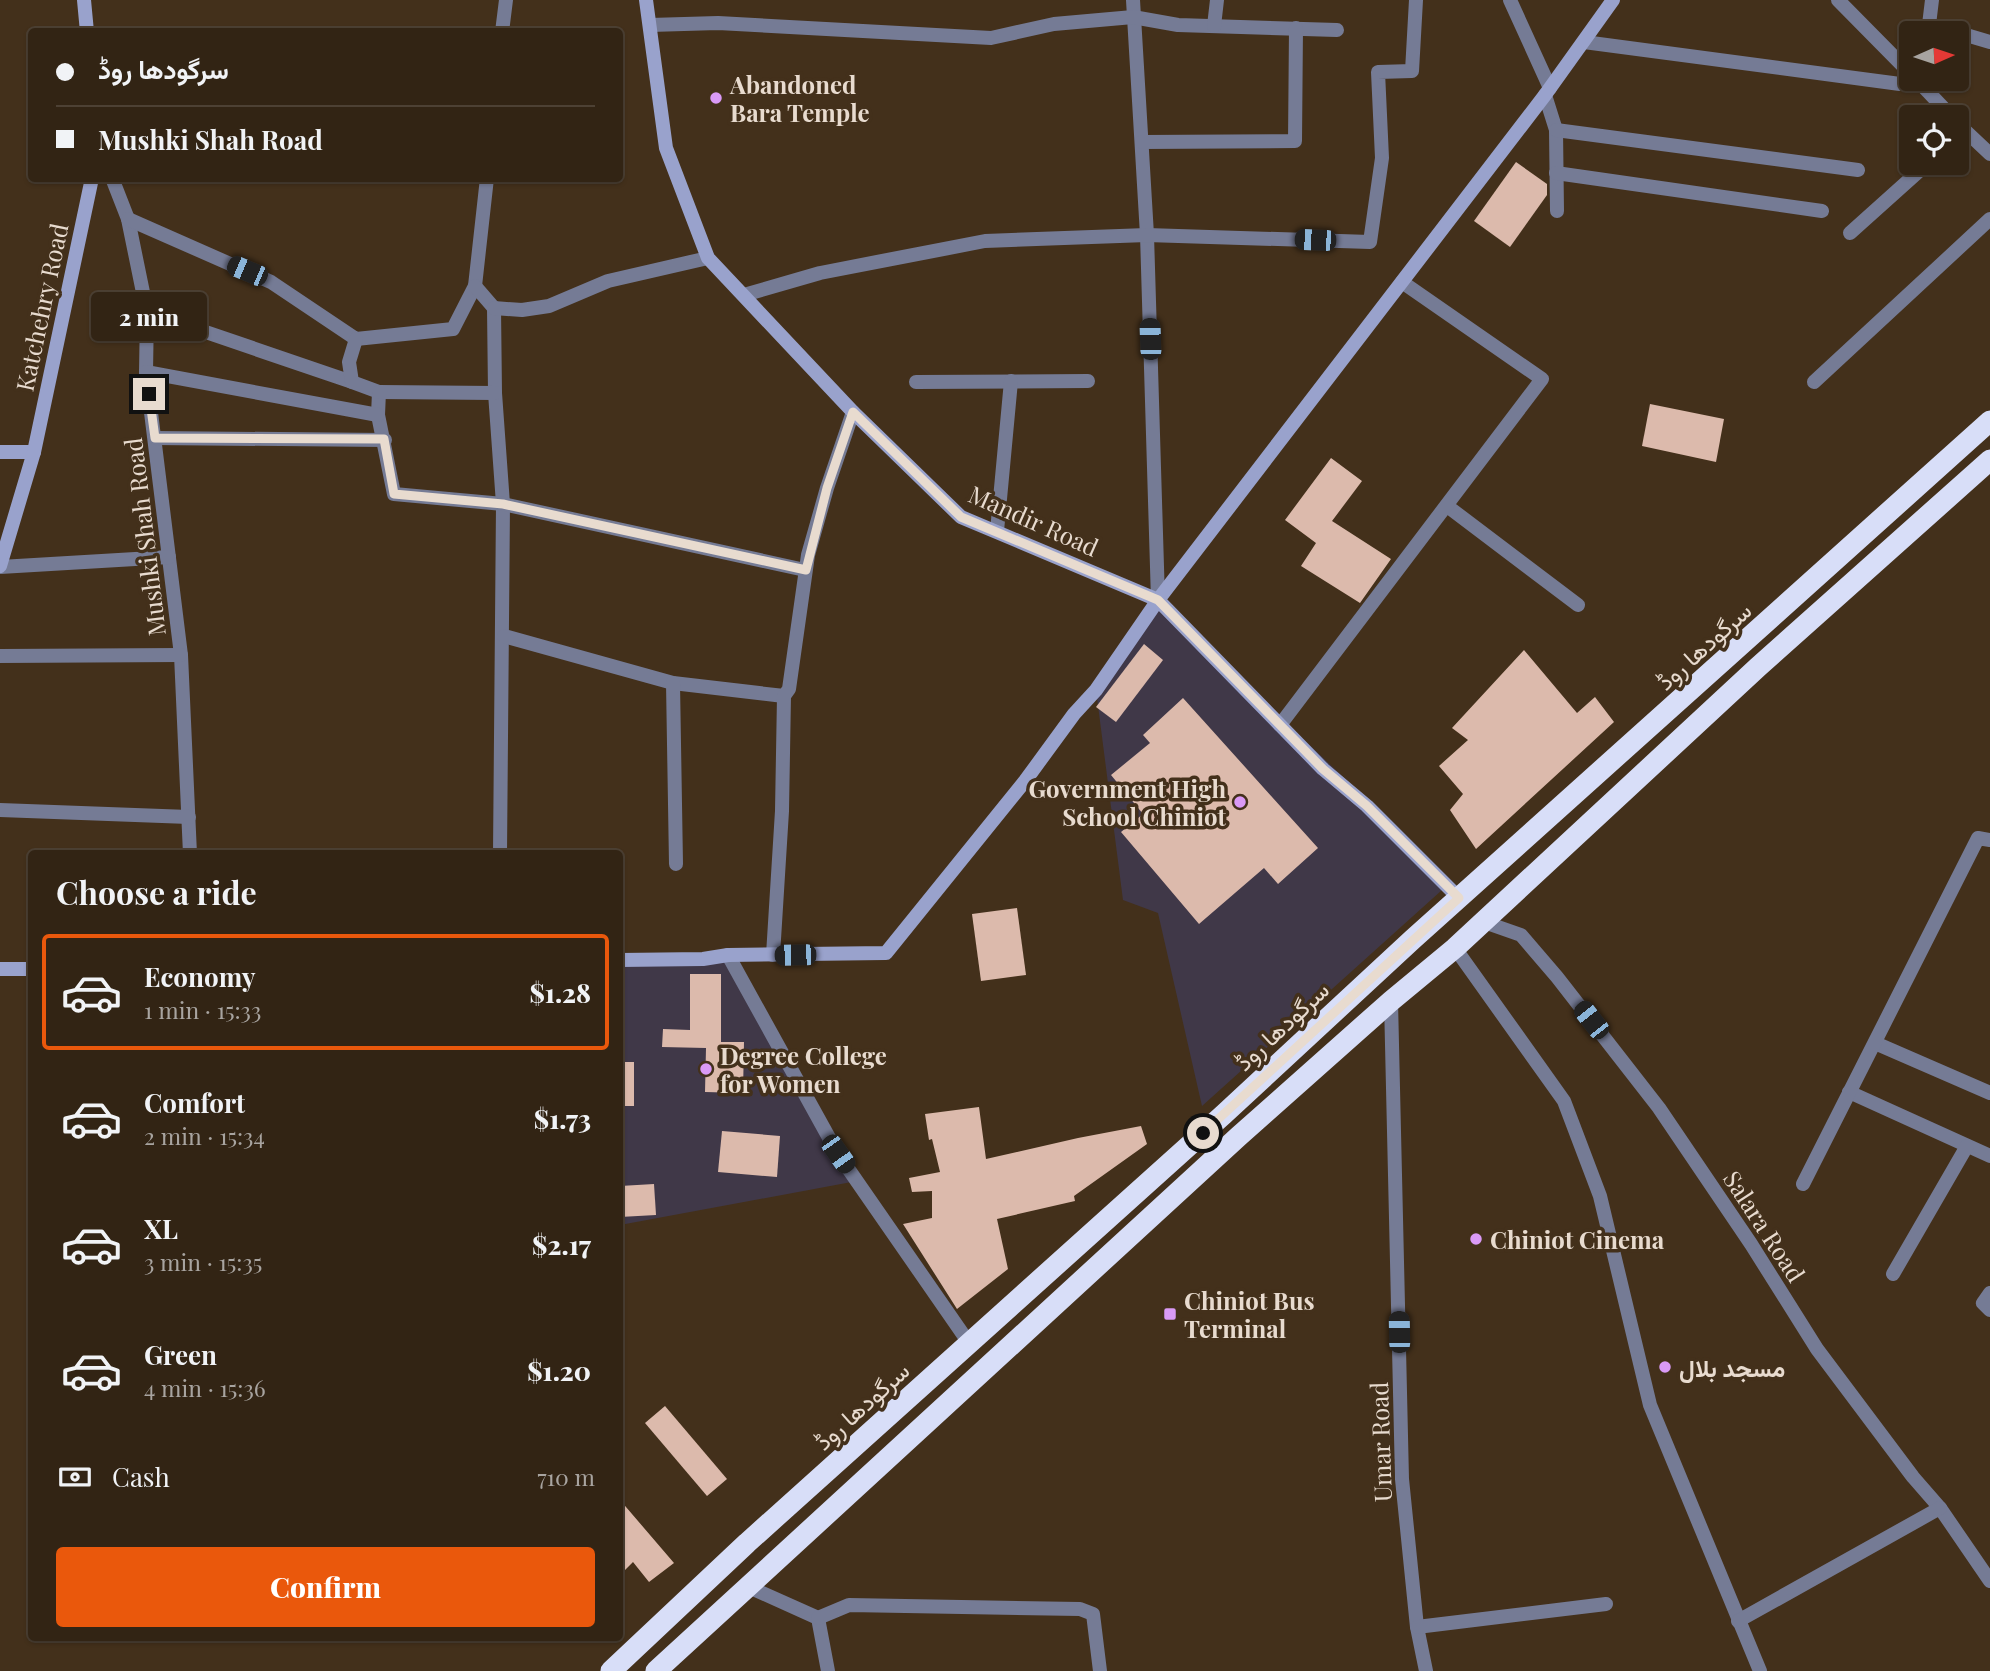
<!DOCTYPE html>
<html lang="en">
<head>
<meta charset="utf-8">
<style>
	:root { --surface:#322414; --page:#3d3022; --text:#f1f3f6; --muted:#a8a4a0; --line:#4d4134; --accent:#ea580c }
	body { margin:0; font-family:"Playfair Display",Vazirmatn,serif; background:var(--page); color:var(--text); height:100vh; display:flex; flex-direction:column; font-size:26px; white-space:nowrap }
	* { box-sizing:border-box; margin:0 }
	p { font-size:23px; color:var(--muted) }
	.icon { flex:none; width:38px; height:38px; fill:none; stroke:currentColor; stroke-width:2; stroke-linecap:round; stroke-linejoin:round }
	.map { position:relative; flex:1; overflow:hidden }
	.details { position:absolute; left:28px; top:850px; width:595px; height:791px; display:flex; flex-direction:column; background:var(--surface); border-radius:7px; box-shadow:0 2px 5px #0004,0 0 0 2px var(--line) }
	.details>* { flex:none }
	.banner { position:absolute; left:28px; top:28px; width:595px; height:154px; border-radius:7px; box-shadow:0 2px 5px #0004,0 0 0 2px var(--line); display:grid; align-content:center; height:154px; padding:0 28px; background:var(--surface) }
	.needle { width:46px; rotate:87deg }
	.buttons { position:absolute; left:1899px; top:21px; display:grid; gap:14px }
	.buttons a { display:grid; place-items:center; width:70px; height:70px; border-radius:7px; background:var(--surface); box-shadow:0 2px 5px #0004,0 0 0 2px var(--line); font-size:35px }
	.end { position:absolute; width:32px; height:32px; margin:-16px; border:9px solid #e8dbcf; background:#111; box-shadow:0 0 0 4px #111 }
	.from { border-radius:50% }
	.bubble { position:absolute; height:49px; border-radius:7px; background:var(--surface); box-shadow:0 2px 5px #0004,0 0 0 2px var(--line); font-size:23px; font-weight:800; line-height:49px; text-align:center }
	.car { position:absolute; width:21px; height:42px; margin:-21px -10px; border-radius:9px; box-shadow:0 0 5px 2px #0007; background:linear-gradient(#222 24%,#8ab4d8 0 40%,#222 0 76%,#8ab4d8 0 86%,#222 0) }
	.banner b { display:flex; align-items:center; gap:24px; height:66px; font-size:26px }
	.banner b+b { border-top:2px solid var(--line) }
	.banner i { width:18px; height:18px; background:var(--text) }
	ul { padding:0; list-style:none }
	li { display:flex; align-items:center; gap:21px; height:116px; margin:0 14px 10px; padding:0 14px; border:4px solid transparent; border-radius:7px }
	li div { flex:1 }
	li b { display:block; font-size:26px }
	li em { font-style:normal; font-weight:800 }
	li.current { border-color:var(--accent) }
	li>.icon { width:63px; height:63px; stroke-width:1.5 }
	h2 { padding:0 28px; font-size:32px; line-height:84px }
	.pay { display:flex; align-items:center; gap:18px; height:77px; padding:0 28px; font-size:26px }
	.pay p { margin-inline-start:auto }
	.button { display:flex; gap:14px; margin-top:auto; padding:14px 28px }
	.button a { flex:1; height:80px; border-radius:7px; background:var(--accent); color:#fff; font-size:28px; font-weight:800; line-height:80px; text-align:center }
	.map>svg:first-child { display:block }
	.education { fill:#403848 }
	.building { fill:#dcbaac }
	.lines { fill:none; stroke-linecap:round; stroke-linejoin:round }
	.street { stroke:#757b95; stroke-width:14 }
	.secondary { stroke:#99a2cc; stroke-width:14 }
	.highway { stroke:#d8def8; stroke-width:21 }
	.route { stroke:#e8dbcf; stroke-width:9 }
	.poi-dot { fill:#da9af6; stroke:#43301b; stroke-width:2.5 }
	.labels { text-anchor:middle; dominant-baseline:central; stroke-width:7; stroke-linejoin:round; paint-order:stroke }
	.poi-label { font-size:24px; font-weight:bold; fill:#e8dbcf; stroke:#43301b; text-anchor:start }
	.street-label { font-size:24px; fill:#e8dbcf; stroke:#43301b }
</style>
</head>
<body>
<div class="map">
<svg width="1990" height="1671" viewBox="0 0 1990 1671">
	<rect width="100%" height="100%" fill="#43301b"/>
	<g class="education">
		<path d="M1158 600 1452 881 1202 1106 1158 913 1123 900 1096 690Z"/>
		<path d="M728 955 857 1181 620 1225V958Z"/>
	</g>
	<g class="building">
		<path d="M1516 162 1547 184V195L1510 247 1474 221Z"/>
		<path d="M1650 404 1724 419 1716 462 1642 446Z"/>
		<path d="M1331 458 1362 481 1332 521 1391 559 1360 603 1301 566 1316 543 1285 520Z"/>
		<path d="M1144 644 1163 660 1116 722 1096 707Z"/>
		<path d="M1524 650 1577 713 1595 697 1614 722 1476 849 1450 810 1463 794 1439 766 1468 740 1452 728Z"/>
		<path d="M1183 698 1318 848 1278 884 1264 868 1199 924 1121 832 1143 814 1111 775 1150 743 1143 735Z"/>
		<path d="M1017 908 1026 975 981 981 972 914Z"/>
		<path d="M690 974H721V1042H744L743 1093 705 1092 706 1048 662 1047 663 1029 690 1030Z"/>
		<rect x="620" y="1062" width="14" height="44"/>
		<path d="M979 1107 986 1159 1078 1138 1141 1126 1147 1144 1074 1196 1075 1201 997 1219 1008 1269 957 1309 903 1224 932 1218V1191L912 1192 909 1178 940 1172 932 1139 929 1140 925 1114Z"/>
		<path d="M722 1131 780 1136 777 1177 718 1172Z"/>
		<path d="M654 1184 656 1215 620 1217V1186Z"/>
		<path d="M665 1406 727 1479 707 1496 645 1423Z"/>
		<path d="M620 1500 674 1563 649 1582 633 1562 620 1575Z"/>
	</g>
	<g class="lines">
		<g class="street">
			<path d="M1133 0 1147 235 1158 600"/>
			<path d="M1510 0 1550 88"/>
			<path d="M1838 0 1911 74"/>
			<path d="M1929 24 1990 42"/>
			<path d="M650 25 718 23 991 38 1054 24 1133 17 1178 25 1337 30"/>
			<path d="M1214 26 1217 0"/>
			<path d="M502 32 506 0"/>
			<path d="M1928 33 1932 0"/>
			<path d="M1584 42 1900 84H1921L1922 79"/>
			<path d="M1916 79 1952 117"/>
			<path d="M1545 95 1556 130 1557 211"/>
			<path d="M1956 122 1990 154"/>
			<path d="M1556 130 1858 170"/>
			<path d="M1142 142 1295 141 1296 28"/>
			<path d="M1556 173 1822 211"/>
			<path d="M112 178 128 219 147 312 146 372 181 655 190 854"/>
			<path d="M128 219 271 282 356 339 453 329 475 286 487 178"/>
			<path d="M1850 233 1928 163"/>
			<path d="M475 286 494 308 495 393 503 504 500 854"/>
			<path d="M744 295 820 273 985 241 1147 235 1370 242 1382 158 1378 72 1412 71 1416 0"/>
			<path d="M494 308 522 310 549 306 608 281 708 258"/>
			<path d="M147 312 352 382"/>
			<path d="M356 339 349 362 352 382 379 392 378 415 394 494 503 504 805 570"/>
			<path d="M146 372 378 415"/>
			<path d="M916 382 1088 381"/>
			<path d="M1814 382 1990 219"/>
			<path d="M379 392 495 393"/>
			<path d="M155 438 385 440"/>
			<path d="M1447 506 1578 605"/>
			<path d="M997 531 1011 381"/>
			<path d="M0 567 169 557"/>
			<path d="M504 636 673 683 784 696"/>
			<path d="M0 656 181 655"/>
			<path d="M673 683 676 864"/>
			<path d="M1280 725 1542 379 1402 282"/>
			<path d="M0 810 189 817"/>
			<path d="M1481 921 1521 935 1557 977 1659 1108 1751 1244 1817 1349 1913 1477 1940 1508 1990 1581"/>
			<path d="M1455 948 1564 1101 1600 1196 1650 1405 1760 1671"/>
			<path d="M728 955 838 1154 969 1343"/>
			<path d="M773 955 782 811 784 696 789 689 808 555 827 488 853 412"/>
			<path d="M1391 1001 1402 1479 1417 1627 1426 1671"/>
			<path d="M1875 1043 1990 1093"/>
			<path d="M1849 1092 1990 1156"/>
			<path d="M1803 1184 1978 838 1990 840"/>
			<path d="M1893 1274 1967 1146"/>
			<path d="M1990 1293 1983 1303 1990 1310"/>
			<path d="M749 1587 818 1618 828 1671"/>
			<path d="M818 1618 849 1605 1080 1609 1093 1614 1100 1671"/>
			<path d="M1738 1621 1940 1508"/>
			<path d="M1417 1627 1606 1604"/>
		</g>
		<g class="secondary">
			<path d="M84 0 87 32"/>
			<path d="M646 0 666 148 708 258 853 412 961 517 1158 600 1323 769 1367 806 1459 898"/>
			<path d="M0 452H34"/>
			<path d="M0 566 34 452 92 178"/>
			<path d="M620 960 703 959 728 955 886 953 1025 781 1074 714 1096 690 1158 600 1545 95 1613 0"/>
			<path d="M0 969H32"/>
		</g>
		<g class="highway">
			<path d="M611 1671 747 1543 1223 1115 1413 939 1990 421"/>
			<path d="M656 1671 1239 1136 1391 1001 1455 948 1758 667 1990 460"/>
		</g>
	</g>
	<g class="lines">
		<path class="route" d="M149 394 155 438 384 439 394 494 503 504 806 570 827 488 853 412 961 517 1158 600 1323 769 1367 806 1459 898 1203 1133"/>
	</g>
	<g class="poi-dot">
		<circle cx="716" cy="98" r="7"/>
		<circle cx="1240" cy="802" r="7"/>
		<circle cx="706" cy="1069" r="7"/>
		<circle cx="1476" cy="1239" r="7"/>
		<rect x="1163" y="1307" width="14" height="14" rx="3.5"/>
		<circle cx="1665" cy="1367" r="7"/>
	</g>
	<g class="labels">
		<g class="poi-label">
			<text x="730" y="84">Abandoned<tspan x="730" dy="28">Bara Temple</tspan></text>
			<text x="1226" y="788" text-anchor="end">Government High<tspan x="1226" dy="28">School Chiniot</tspan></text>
			<text x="720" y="1055">Degree College<tspan x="720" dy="28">for Women</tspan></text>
			<text x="1490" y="1239">Chiniot Cinema</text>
			<text x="1184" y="1300">Chiniot Bus<tspan x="1184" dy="28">Terminal</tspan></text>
			<text x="1679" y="1367">مسجد بلال</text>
		</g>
		<g class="street-label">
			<text transform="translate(41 307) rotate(-78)">Katchehry Road</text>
			<text transform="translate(1034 520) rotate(24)">Mandir Road</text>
			<text transform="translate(144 537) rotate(-97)">Mushki Shah Road</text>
			<text transform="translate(1703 645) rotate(-42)">سرگودھا روڈ</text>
			<text transform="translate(1281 1025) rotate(-43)">سرگودھا روڈ</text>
			<text transform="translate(1765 1226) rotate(57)">Salara Road</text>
			<text transform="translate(861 1405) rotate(-42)">سرگودھا روڈ</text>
			<text transform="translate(1380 1442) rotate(-92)">Umar Road</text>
		</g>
	</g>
</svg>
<div class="buttons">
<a><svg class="needle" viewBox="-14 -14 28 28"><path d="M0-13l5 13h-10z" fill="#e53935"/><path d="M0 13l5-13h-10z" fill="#a8a4a0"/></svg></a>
<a><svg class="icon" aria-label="locate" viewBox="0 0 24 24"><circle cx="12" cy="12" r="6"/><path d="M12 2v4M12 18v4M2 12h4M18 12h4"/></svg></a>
</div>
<i class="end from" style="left:1203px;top:1133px"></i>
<i class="end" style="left:149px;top:394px"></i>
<div class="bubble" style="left:91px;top:292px;width:116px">2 min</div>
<i class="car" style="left:1315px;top:240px;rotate:272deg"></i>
<i class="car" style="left:247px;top:271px;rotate:293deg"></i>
<i class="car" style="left:1150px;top:339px;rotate:358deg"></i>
<i class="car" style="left:795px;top:955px;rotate:269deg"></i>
<i class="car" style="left:1591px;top:1020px;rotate:322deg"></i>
<i class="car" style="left:838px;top:1154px;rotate:145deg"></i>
<i class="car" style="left:1399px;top:1332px;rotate:359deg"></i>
<div class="banner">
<b><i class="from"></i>سرگودھا روڈ</b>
<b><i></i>Mushki Shah Road</b>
</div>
<section class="details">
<h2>Choose a ride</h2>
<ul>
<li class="current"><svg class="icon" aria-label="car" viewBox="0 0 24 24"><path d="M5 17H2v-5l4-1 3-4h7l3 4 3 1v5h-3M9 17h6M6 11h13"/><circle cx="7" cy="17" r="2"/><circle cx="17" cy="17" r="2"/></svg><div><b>Economy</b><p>1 min · 15:33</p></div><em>$1.28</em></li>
<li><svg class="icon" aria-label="car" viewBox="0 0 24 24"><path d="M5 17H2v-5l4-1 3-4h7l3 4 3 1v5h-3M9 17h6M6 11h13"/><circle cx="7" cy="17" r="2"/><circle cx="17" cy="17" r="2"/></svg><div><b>Comfort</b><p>2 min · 15:34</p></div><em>$1.73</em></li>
<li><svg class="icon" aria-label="car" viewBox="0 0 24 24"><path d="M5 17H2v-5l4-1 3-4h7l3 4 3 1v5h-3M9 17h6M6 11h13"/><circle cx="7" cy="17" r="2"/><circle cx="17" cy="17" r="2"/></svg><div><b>XL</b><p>3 min · 15:35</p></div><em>$2.17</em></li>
<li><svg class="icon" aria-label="car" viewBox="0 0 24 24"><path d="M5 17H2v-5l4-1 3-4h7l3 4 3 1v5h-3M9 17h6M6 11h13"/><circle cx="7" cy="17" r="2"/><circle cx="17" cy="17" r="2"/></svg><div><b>Green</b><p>4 min · 15:36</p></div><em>$1.20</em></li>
</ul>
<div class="pay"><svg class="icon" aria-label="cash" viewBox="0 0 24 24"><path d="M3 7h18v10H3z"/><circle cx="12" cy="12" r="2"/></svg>Cash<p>710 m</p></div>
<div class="button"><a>Confirm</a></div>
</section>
</div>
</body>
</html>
